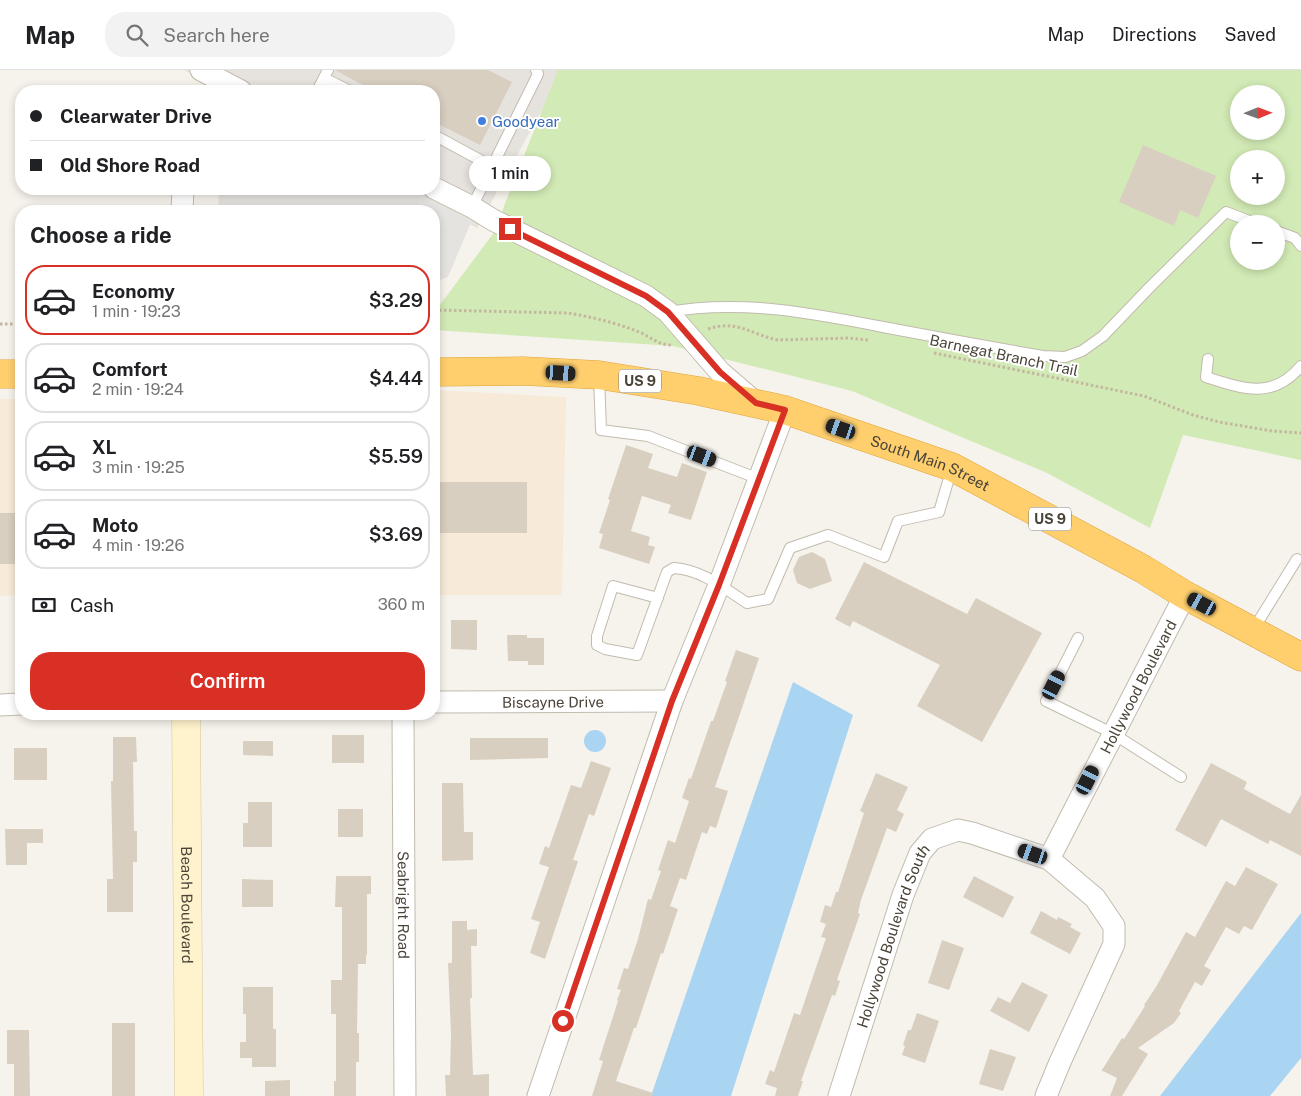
<!DOCTYPE html>
<html lang="en">
<head>
<meta charset="utf-8">
<style>
	:root { --surface:#fff; --page:#f2f2f2; --text:#202124; --muted:#757577; --line:#e0e0e0; --accent:#d93025 }
	body { margin:0; font-family:"Public Sans",sans-serif; background:var(--page); color:var(--text); height:100vh; display:flex; flex-direction:column; font-size:19px; white-space:nowrap }
	* { box-sizing:border-box; margin:0 }
	p { font-size:16px; color:var(--muted) }
	.icon { flex:none; width:28px; height:28px; fill:none; stroke:currentColor; stroke-width:2; stroke-linecap:round; stroke-linejoin:round }
	.map { position:relative; flex:1; overflow:hidden }
	.drawer { position:absolute; left:15px; top:135px; width:425px; height:515px; display:flex; flex-direction:column; background:var(--surface); border-radius:20px; box-shadow:0 2px 8px #0003 }
	.drawer>* { flex:none }
	.hud { position:absolute; left:15px; top:15px; width:425px; height:110px; border-radius:20px; box-shadow:0 2px 8px #0003; display:grid; align-content:center; height:110px; padding:0 15px; background:var(--surface) }
	.needle { width:32px; rotate:89deg }
	.buttons { position:absolute; left:1230px; top:15px; display:grid; gap:10px }
	.buttons a { display:grid; place-items:center; width:55px; height:55px; border-radius:50%; background:var(--surface); box-shadow:0 2px 8px #0003; font-size:25px }
	.end { position:absolute; width:22px; height:22px; margin:-11px; border:6px solid #d93025; background:#fff; box-shadow:0 0 0 2px #fff }
	.from { border-radius:50% }
	.bubble { position:absolute; height:35px; border-radius:18px; background:var(--surface); box-shadow:0 2px 8px #0003; font-size:16px; font-weight:600; line-height:35px; text-align:center }
	.car { position:absolute; width:15px; height:30px; margin:-15px -8px; border-radius:6px; box-shadow:0 0 4px 1px #0007; background:linear-gradient(#222 24%,#8ab4d8 0 40%,#222 0 76%,#8ab4d8 0 86%,#222 0) }
	.hud b { display:flex; align-items:center; gap:18px; height:48px; font-size:19px }
	.hud b+b { border-top:1px solid var(--line) }
	.hud i { width:12px; height:12px; background:var(--text) }
	ul { padding:0; list-style:none }
	li { display:flex; align-items:center; gap:15px; height:70px; margin:0 10px 8px; padding:0 5px; border:2px solid var(--line); border-radius:20px }
	li div { flex:1 }
	li b { display:block; font-size:19px }
	li em { font-style:normal; font-weight:600 }
	li.selected { border-color:var(--accent) }
	li>.icon { width:45px; height:45px; stroke-width:1.5 }
	h2 { padding:0 15px; font-size:22px; line-height:60px }
	.pay { display:flex; align-items:center; gap:12px; height:55px; padding:0 15px; font-size:19px }
	.pay p { margin-inline-start:auto }
	.cta { display:flex; gap:10px; margin-top:auto; padding:10px 15px }
	.cta a { flex:1; height:58px; border-radius:20px; background:var(--accent); color:#fff; font-size:20px; font-weight:600; line-height:58px; text-align:center }
	header { display:flex; align-items:center; gap:30px; box-sizing:border-box; height:70px; padding:0 25px; background:var(--surface); border-bottom:1px solid var(--line) }
	header strong { font-size:24px }
	nav { display:flex; gap:28px; margin-inline-start:auto; font-size:18px }
	.search { width:350px; height:45px; background:var(--page); display:flex; align-items:center; gap:12px; box-sizing:border-box; padding:0 18px; border-radius:20px; color:var(--muted); font-size:19px }
	.map>svg:first-child { display:block }
	.commercial { fill:#f7ead8 }
	.industrial { fill:#e6e2dd }
	.green { fill:#d2eab5; fill-rule:evenodd }
	.parking { fill:#e5e3e0 }
	.water { fill:#a9d4f2 }
	.building { fill:#d8cfc1 }
	.lines { fill:none; stroke-linecap:round; stroke-linejoin:round }
	.lane-casing { stroke:#c2bbae; stroke-width:12 }
	.street-casing { stroke:#c2bbae; stroke-width:23 }
	.secondary-casing { stroke:#d6c79b; stroke-width:29 }
	.highway-casing { stroke:#e0a43c; stroke-width:29 }
	.path { stroke:#c4b79f; stroke-width:3; stroke-dasharray:2.5 2.5; stroke-linecap:butt }
	.lane { stroke:#fff; stroke-width:10 }
	.street { stroke:#fff; stroke-width:21 }
	.secondary { stroke:#fff3cd; stroke-width:28 }
	.highway { stroke:#ffcf6e; stroke-width:28 }
	.route { stroke:#d93025; stroke-width:6 }
	.shop-dot { fill:#3f7fe0; stroke:#fff; stroke-width:2 }
	.labels { text-anchor:middle; dominant-baseline:central; stroke-width:4; stroke-linejoin:round; paint-order:stroke }
	.shield { fill:#fff; stroke:#817c74; stroke-width:1 }
	.shield-label { font-size:14px; font-weight:bold; fill:#4b4439 }
	.shop-label { font-size:15px; fill:#366cbe; stroke:#fff; text-anchor:start }
	.street-label { font-size:15px; fill:#4b4439; stroke:#fff }
</style>
</head>
<body>
<header>
<strong>Map</strong>
<div class="search"><svg class="icon" aria-label="search" viewBox="0 0 24 24"><circle cx="10" cy="10" r="6"/><path d="M15 15l6 6"/></svg>Search here</div>
<nav><a>Map</a><a>Directions</a><a>Saved</a></nav>
</header>
<div class="map">
<svg width="1301" height="1026" viewBox="0 0 1301 1026">
	<rect width="100%" height="100%" fill="#f6f3ec"/>
	<g class="commercial">
		<path d="M434 320 566 327 562 525H434Z"/>
		<path d="M0 329H21V525L0 526Z"/>
	</g>
	<path class="industrial" d="M184 0H564L477 158 404 119H434V21H223Z"/>
	<path class="green" d="M558 0H1301V390L1183 365 1150 458 1045 402 852 321 673 276 434 260V243L498 157 504 136ZM1239 24H1276V61H1239ZM1239 89H1276V126H1239ZM1239 154H1276V191H1239Z"/>
	<path class="parking" d="M219 119H413L472 150 448 207 434 212V141H218Z"/>
	<g class="water">
		<path d="M793 612 853 645 731 1026H651Z"/>
		<circle cx="595" cy="671" r="11"/>
		<path d="M1301 843V988L1270 1026H1160Z"/>
	</g>
	<g class="building">
		<path d="M335 0H488L512 12 480 75 434 52V21H374Z"/>
		<path d="M1143 75 1216 106 1198 148 1180 140 1174 156 1119 132Z"/>
		<path d="M626 375 653 384 648 398 677 407 682 393 707 402 691 450 668 443 671 435 642 426 631 461 650 467 648 475 655 477 649 494 599 478 603 464 599 463 610 430 608 429Z"/>
		<rect x="434" y="412" width="93" height="51"/>
		<rect x="0" y="443" width="21" height="51"/>
		<path d="M812 482 825 489 832 511 810 519 797 513 793 500 799 487Z"/>
		<path d="M864 492 967 544 976 528 1042 563 982 672 917 636 940 595 853 551 850 557 835 549Z"/>
		<path d="M451 550H477V580L451 579Z"/>
		<path d="M507 565H527V568H544V595H528V591H508Z"/>
		<path d="M736 580 759 588 715 717 728 721 716 758 710 756 707 764 702 762 686 810 680 808 670 836 678 839 663 884 661 883 636 958H634L616 1011 653 1023 652 1026H592L603 991 599 990 618 931 617 930 621 920 617 919 624 898 628 899 638 869 648 829 651 830 661 801 658 800 668 770 675 773 689 731 682 728 689 708 691 709 711 651H713L727 612 725 611Z"/>
		<rect x="332" y="665" width="32" height="28"/>
		<path d="M113 667H136L137 692H133L134 761H137V792H133V842H107V809H113L111 711H113Z"/>
		<path d="M470 668H548V688L470 690Z"/>
		<path d="M243 671H273V686L243 685Z"/>
		<rect x="14" y="678" width="33" height="32"/>
		<path d="M591 691 611 698 594 746 589 744 573 790 578 791 545 889 530 883 540 852 531 849 549 797 539 794 545 776 549 778 571 715 581 718Z"/>
		<path d="M1211 693 1247 712 1244 719 1290 744 1301 725V786L1270 770 1268 774 1221 749 1206 777 1175 760Z"/>
		<path d="M876 703 908 717 897 740 904 744 896 762 887 758 861 830 858 843 860 844 837 910 840 911 835 926 832 925 801 1011H803L798 1026H775L777 1018 765 1014 770 1000 774 1002 794 943 800 945 826 868 821 867 826 854 820 852 825 835 831 837 836 822H838L864 743 860 741Z"/>
		<path d="M442 713H463L464 762H473V790L442 791Z"/>
		<path d="M248 732H272V777H243V753H248Z"/>
		<rect x="338" y="739" width="25" height="28"/>
		<path d="M5 759H43V773H27V795H6Z"/>
		<path d="M1246 797 1278 814 1252 860 1244 856 1239 864 1226 857 1204 896 1211 900 1202 916 1195 912 1179 941 1181 943 1174 953 1138 978 1148 984 1122 1026H1110L1117 1008 1103 1001 1102 1002V1000L1122 968 1124 969 1145 936 1144 935 1156 917 1186 862 1195 867 1226 811 1235 816Z"/>
		<path d="M336 806H371V824H367V885H366V894H358L357 963H359V992H356V1026H334V1011H336V944H331V910H342V837H335Z"/>
		<path d="M974 806 1014 827 1003 848 963 827Z"/>
		<path d="M242 809 273 810V837H242Z"/>
		<path d="M1041 841 1057 850 1058 847 1072 854 1070 857 1081 863 1070 884 1030 863Z"/>
		<path d="M452 851H467V860L477 859V876H471L472 928H470L473 1005 489 1004V1026H446L445 1005H450L451 964 448 893H452Z"/>
		<path d="M942 870 964 878 949 920 928 913Z"/>
		<path d="M1022 912 1048 925 1029 962 990 941 998 927 1010 933Z"/>
		<path d="M243 917H273V959H276V997H252V988H240V972H246V944H243Z"/>
		<path d="M917 943 939 951 925 993 902 985 905 976 903 975 908 960H911Z"/>
		<rect x="112" y="953" width="23" height="73"/>
		<path d="M7 960H29L30 1026H14V994H7Z"/>
		<path d="M990 979 1016 987 1003 1021 979 1014Z"/>
		<path d="M290 1010V1026H265V1011Z"/>
	</g>
	<g class="lines">
		<g class="lane-casing">
			<g id="lane">
				<path d="M324 8 350 21"/>
				<path d="M317 21 328 0"/>
				<path d="M434 65 493 97"/>
				<path d="M472 137 538 4 536 0"/>
				<path d="M1276 161 1295 168 1301 176"/>
				<path d="M668 242C739 229 812 243 883 257 936 267 990 277 1043 286L1065 287 1082 281 1103 266 1150 217 1226 142 1257 154"/>
				<path d="M1208 289 1206 307C1243 319 1273 330 1301 296"/>
				<path d="M599 306 601 360 648 366 759 409"/>
				<path d="M658 528 613 516 597 566V575L605 579 637 585 667 502 674 498C702 500 724 518 747 533L768 529 790 478 828 465 884 487 898 451 939 442 952 398"/>
				<path d="M1253 560 1297 489"/>
				<path d="M1078 568 1046 631 1112 663 1181 707"/>
			</g>
		</g>
		<g class="street-casing">
			<g id="street">
				<path d="M201 0 241 21"/>
				<path d="M434 118 472 137 493 150 646 226 668 242 720 302 756 333"/>
				<path d="M182 141 183 119"/>
				<path id="s1" d="M434 632 672 631"/>
				<path d="M0 635 21 634"/>
				<path id="s2" d="M403 644 405 1026"/>
				<path id="s3" d="M1049 789 1185 525"/>
				<path d="M538 1026 672 631 719 515 785 340"/>
				<path id="s4" d="M839 1026 903 825 920 783 932 769 958 760 972 763 1049 789 1095 828 1114 856V874L1060 992 1046 1026"/>
			</g>
		</g>
		<g class="secondary-casing">
			<g id="secondary">
				<path id="s5" d="M186 644 189 1026"/>
			</g>
		</g>
		<g class="highway-casing">
			<g id="highway">
				<path id="s6" d="M434 302 523 301 599 305 699 321 785 340 952 397 1143 499 1185 525 1301 587"/>
				<path d="M0 304H21"/>
			</g>
		</g>
		<g class="path">
			<path d="M434 240 568 243C592 247 617 253 639 262 651 267 658 275 671 275"/>
			<path d="M0 254H21"/>
			<path d="M708 259C737 249 752 265 778 270L849 268 869 270"/>
			<path d="M934 283 1144 326 1193 345 1219 352 1272 361 1301 363"/>
		</g>
		<use href="#lane" class="lane"/>
		<use href="#street" class="street"/>
		<use href="#secondary" class="secondary"/>
		<use href="#highway" class="highway"/>
	</g>
	<g class="lines">
		<path class="route" d="M510 159 646 226 668 242 720 302 756 333 785 340 719 515 672 631 563 951"/>
	</g>
	<circle class="shop-dot" cx="482" cy="51" r="5"/>
	<g class="labels">
		<g class="shield">
			<rect x="619" y="299.5" width="42" height="23" rx="4"/>
			<rect x="1029" y="437.5" width="42" height="23" rx="4"/>
		</g>
		<g class="shield-label">
			<text x="640" y="311">US 9</text>
			<text x="1050" y="449">US 9</text>
		</g>
		<g class="shop-label">
			<text x="492" y="51">Goodyear</text>
		</g>
		<g class="street-label">
			<text transform="translate(1004 285) rotate(12)">Barnegat Branch Trail</text>
			<text stroke="none"><textPath href="#s6" startOffset="509">South Main Street</textPath></text>
			<text stroke="none"><textPath href="#s3" startOffset="194">Hollywood Boulevard</textPath></text>
			<text stroke="none"><textPath href="#s1" startOffset="119">Biscayne Drive</textPath></text>
			<text stroke="none"><textPath href="#s5" startOffset="191">Beach Boulevard</textPath></text>
			<text stroke="none"><textPath href="#s2" startOffset="191">Seabright Road</textPath></text>
			<text stroke="none"><textPath href="#s4" startOffset="169">Hollywood Boulevard South</textPath></text>
		</g>
	</g>
</svg>
<div class="buttons">
<a><svg class="needle" viewBox="-14 -14 28 28"><path d="M0-13l5 13h-10z" fill="#e53935"/><path d="M0 13l5-13h-10z" fill="#757577"/></svg></a>
<a>+</a>
<a>−</a>
</div>
<i class="end from" style="left:563px;top:951px"></i>
<i class="end" style="left:510px;top:159px"></i>
<div class="bubble" style="left:469px;top:86px;width:82px">1 min</div>
<i class="car" style="left:561px;top:303px;rotate:93deg"></i>
<i class="car" style="left:841px;top:359px;rotate:289deg"></i>
<i class="car" style="left:702px;top:386px;rotate:111deg"></i>
<i class="car" style="left:1202px;top:534px;rotate:298deg"></i>
<i class="car" style="left:1054px;top:615px;rotate:27deg"></i>
<i class="car" style="left:1088px;top:710px;rotate:27deg"></i>
<i class="car" style="left:1033px;top:784px;rotate:289deg"></i>
<div class="hud">
<b><i class="from"></i>Clearwater Drive</b>
<b><i></i>Old Shore Road</b>
</div>
<section class="drawer">
<h2>Choose a ride</h2>
<ul>
<li class="selected"><svg class="icon" aria-label="car" viewBox="0 0 24 24"><path d="M5 17H2v-5l4-1 3-4h7l3 4 3 1v5h-3M9 17h6M6 11h13"/><circle cx="7" cy="17" r="2"/><circle cx="17" cy="17" r="2"/></svg><div><b>Economy</b><p>1 min · 19:23</p></div><em>$3.29</em></li>
<li><svg class="icon" aria-label="car" viewBox="0 0 24 24"><path d="M5 17H2v-5l4-1 3-4h7l3 4 3 1v5h-3M9 17h6M6 11h13"/><circle cx="7" cy="17" r="2"/><circle cx="17" cy="17" r="2"/></svg><div><b>Comfort</b><p>2 min · 19:24</p></div><em>$4.44</em></li>
<li><svg class="icon" aria-label="car" viewBox="0 0 24 24"><path d="M5 17H2v-5l4-1 3-4h7l3 4 3 1v5h-3M9 17h6M6 11h13"/><circle cx="7" cy="17" r="2"/><circle cx="17" cy="17" r="2"/></svg><div><b>XL</b><p>3 min · 19:25</p></div><em>$5.59</em></li>
<li><svg class="icon" aria-label="car" viewBox="0 0 24 24"><path d="M5 17H2v-5l4-1 3-4h7l3 4 3 1v5h-3M9 17h6M6 11h13"/><circle cx="7" cy="17" r="2"/><circle cx="17" cy="17" r="2"/></svg><div><b>Moto</b><p>4 min · 19:26</p></div><em>$3.69</em></li>
</ul>
<div class="pay"><svg class="icon" aria-label="cash" viewBox="0 0 24 24"><path d="M3 7h18v10H3z"/><circle cx="12" cy="12" r="2"/></svg>Cash<p>360 m</p></div>
<div class="cta"><a>Confirm</a></div>
</section>
</div>
</body>
</html>
